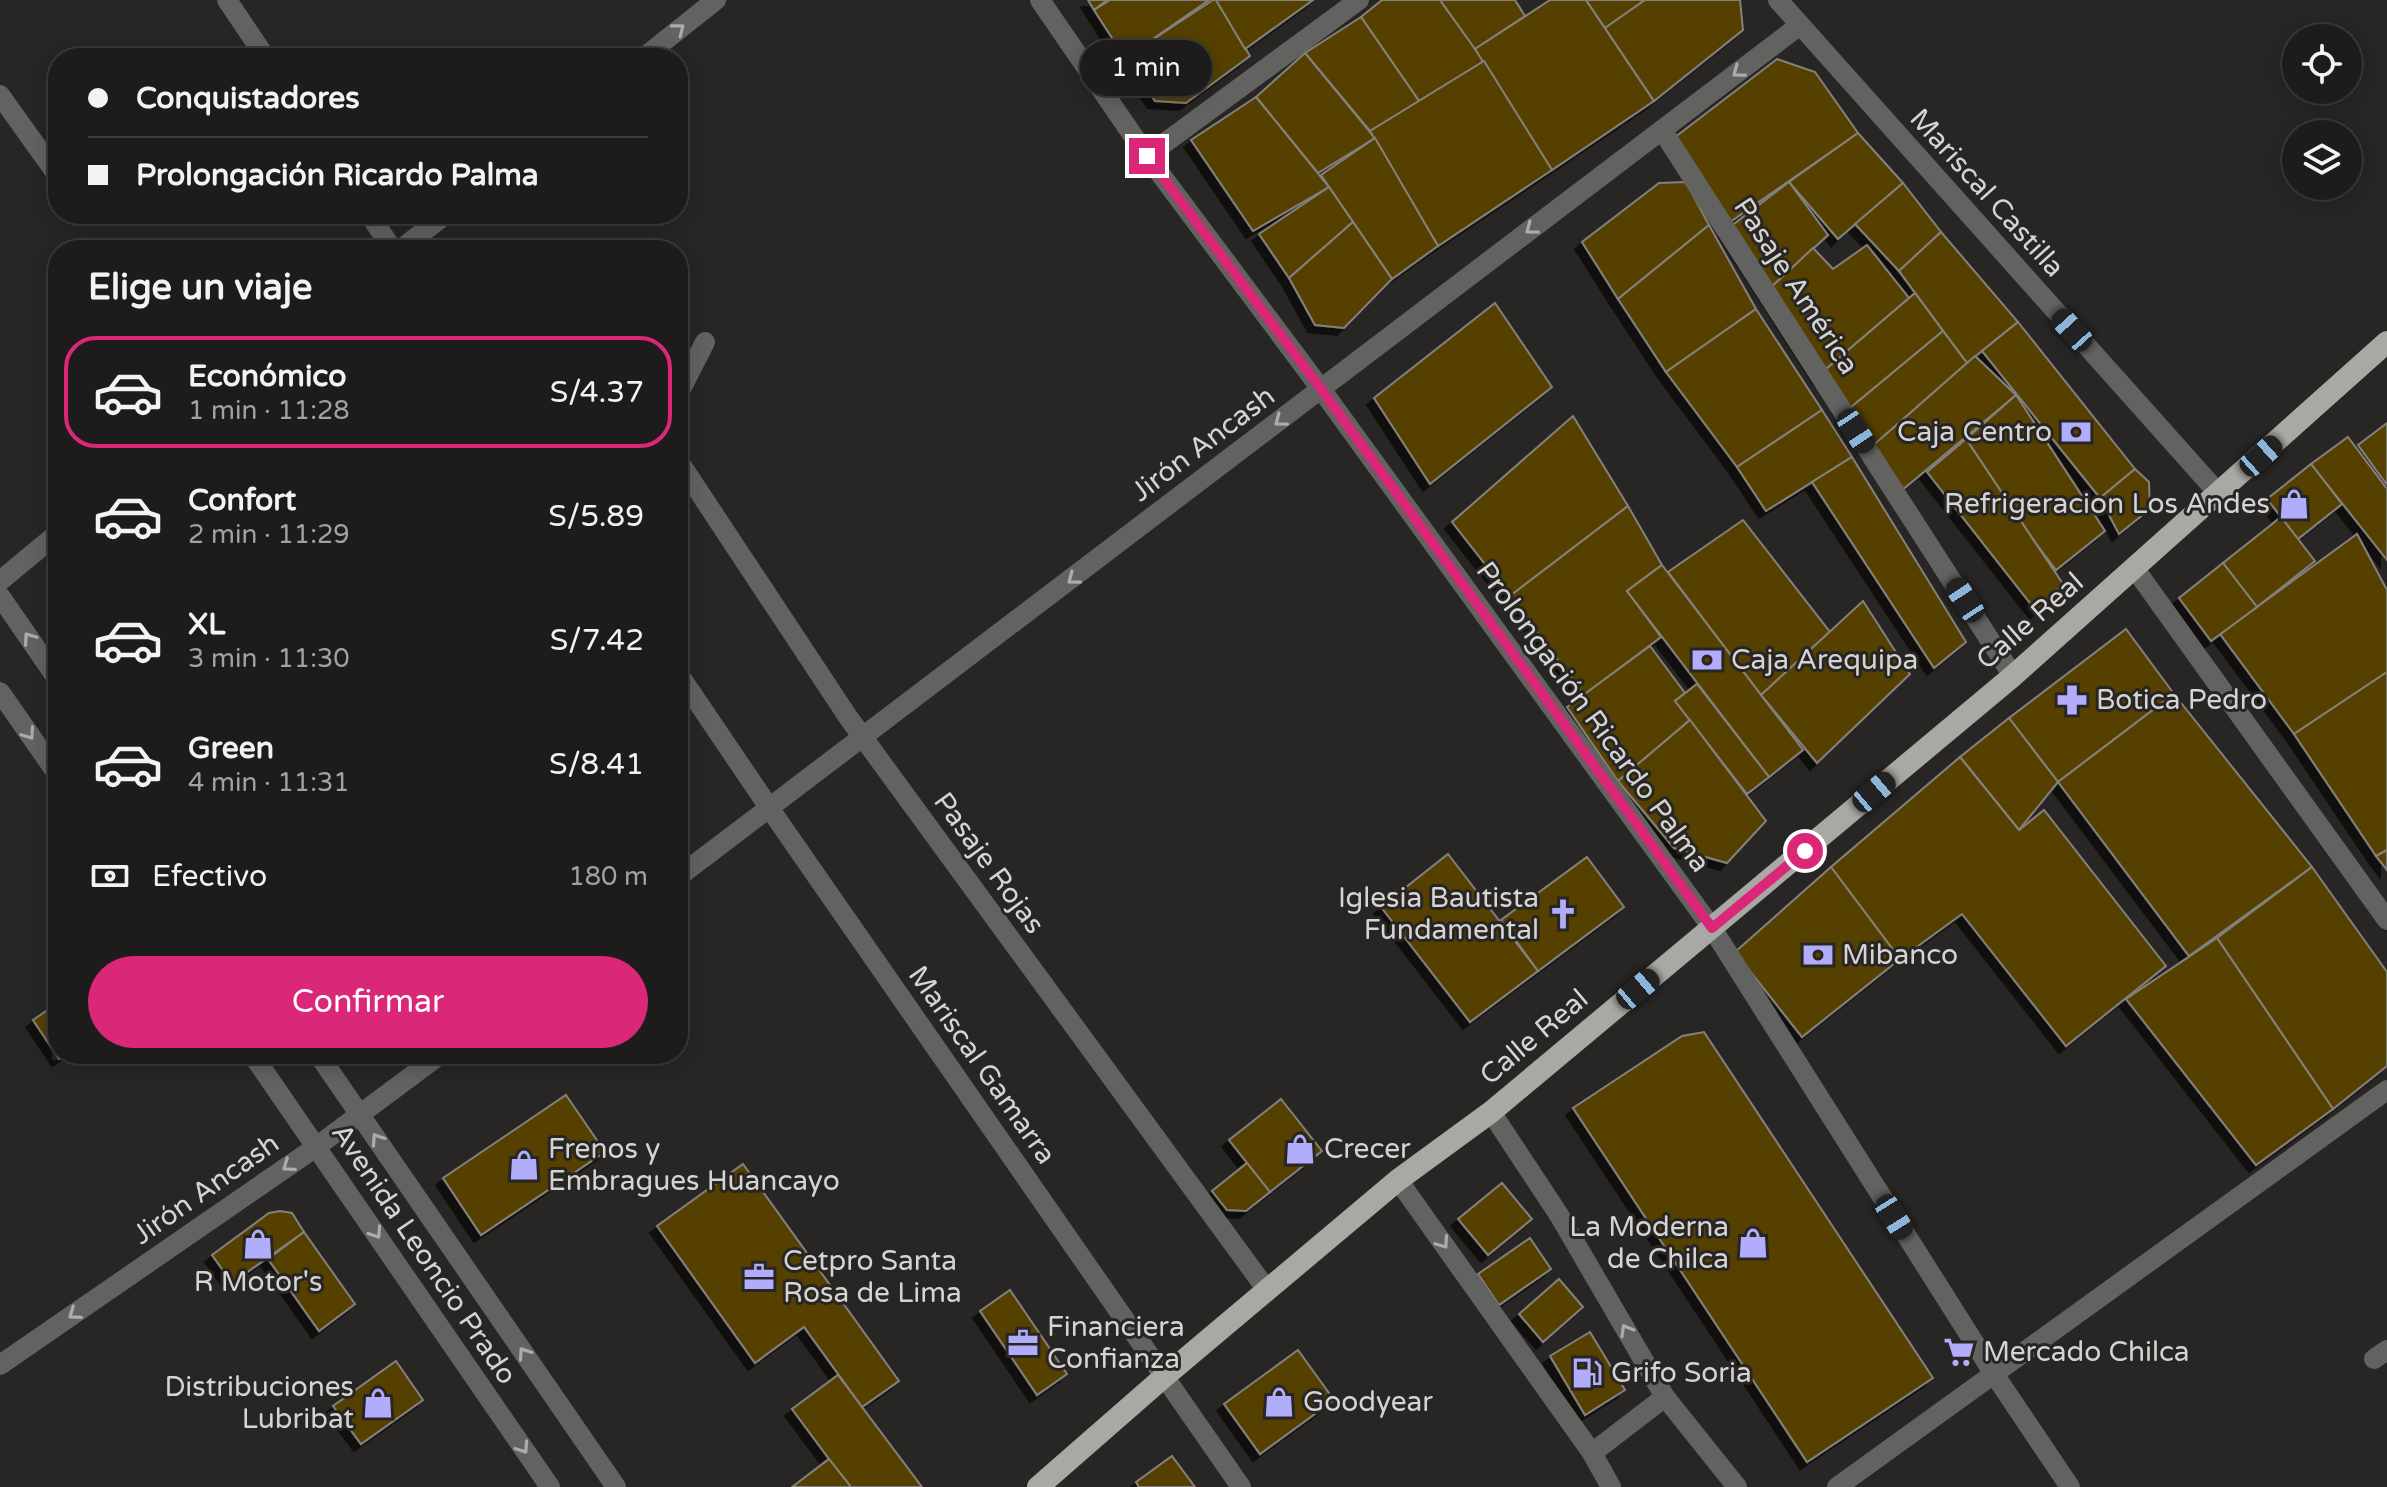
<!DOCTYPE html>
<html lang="es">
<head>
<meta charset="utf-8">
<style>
	:root { --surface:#1e1c1b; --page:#262524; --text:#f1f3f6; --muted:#a1a1a3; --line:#3c3a3a; --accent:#db2777 }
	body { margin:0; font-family:"Varela Round",sans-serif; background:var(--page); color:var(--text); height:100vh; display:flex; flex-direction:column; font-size:30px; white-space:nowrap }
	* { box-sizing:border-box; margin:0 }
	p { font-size:26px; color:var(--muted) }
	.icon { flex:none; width:44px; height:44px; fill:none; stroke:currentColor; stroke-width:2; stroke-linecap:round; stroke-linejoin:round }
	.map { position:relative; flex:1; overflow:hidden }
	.drawer { position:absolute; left:48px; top:240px; width:640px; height:824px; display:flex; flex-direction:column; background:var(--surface); border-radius:32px; box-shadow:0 4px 20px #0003,0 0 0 2px var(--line) }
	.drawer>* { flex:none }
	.guide { position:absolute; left:48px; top:48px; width:640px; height:176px; border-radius:32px; box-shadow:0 4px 20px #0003,0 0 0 2px var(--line); display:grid; align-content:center; height:176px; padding:0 40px; background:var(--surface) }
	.buttons { position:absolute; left:2282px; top:24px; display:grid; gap:16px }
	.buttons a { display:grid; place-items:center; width:80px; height:80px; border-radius:50%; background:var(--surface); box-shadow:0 4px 20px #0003,0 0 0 2px var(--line); font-size:40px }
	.end { position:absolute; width:36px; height:36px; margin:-18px; border:10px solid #db2777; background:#fff; box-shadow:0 0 0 4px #fff }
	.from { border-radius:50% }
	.bubble { position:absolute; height:56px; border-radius:28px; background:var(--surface); box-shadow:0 4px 20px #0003,0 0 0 2px var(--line); font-size:26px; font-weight:600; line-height:56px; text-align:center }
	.car { position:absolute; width:24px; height:48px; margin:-24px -12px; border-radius:10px; box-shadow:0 0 6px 2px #0007; background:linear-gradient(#222 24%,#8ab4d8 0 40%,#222 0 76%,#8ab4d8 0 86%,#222 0) }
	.guide b { display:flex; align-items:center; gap:28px; height:76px; font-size:30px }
	.guide b+b { border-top:2px solid var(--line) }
	.guide i { width:20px; height:20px; background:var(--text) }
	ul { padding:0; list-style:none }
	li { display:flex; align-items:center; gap:24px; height:112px; margin:0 16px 12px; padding:0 24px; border:4px solid transparent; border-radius:32px }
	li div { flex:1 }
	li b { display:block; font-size:30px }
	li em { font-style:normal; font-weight:600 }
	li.current { border-color:var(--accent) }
	li>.icon { width:72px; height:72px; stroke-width:1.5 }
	h2 { padding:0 40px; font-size:36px; line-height:96px }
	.pay { display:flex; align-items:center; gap:20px; height:88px; padding:0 40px; font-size:30px }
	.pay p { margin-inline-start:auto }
	.cta { display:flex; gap:16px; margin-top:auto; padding:16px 40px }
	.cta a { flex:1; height:92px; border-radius:48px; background:var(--accent); color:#fff; font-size:32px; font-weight:600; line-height:92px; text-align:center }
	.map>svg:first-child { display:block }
	.building { fill:#574004; stroke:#83817e; stroke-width:2; filter:url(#shadow) }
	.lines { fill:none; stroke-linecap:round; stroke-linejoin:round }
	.service { stroke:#626260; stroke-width:20 }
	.minor { stroke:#626260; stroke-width:20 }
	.tertiary { stroke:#626260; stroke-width:20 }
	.trunk { stroke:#aaa8a4; stroke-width:22 }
	.oneway { stroke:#adacaa }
	.route { stroke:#db2777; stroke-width:10 }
	.labels { text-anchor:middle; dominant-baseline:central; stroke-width:6; stroke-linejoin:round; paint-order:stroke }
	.street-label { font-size:28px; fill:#d5d4d2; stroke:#282624 }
	.poi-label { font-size:28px; fill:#d5d4d2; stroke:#282624; text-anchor:start }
</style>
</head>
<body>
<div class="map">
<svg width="2387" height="1487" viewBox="0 0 2387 1487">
	<defs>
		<filter id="shadow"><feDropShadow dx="-7" dy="7" stdDeviation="0" flood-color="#0009"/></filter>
	</defs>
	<rect width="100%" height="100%" fill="#282624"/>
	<g class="building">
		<path d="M1088 0H1107L1094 10Z"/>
		<path d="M1110 0H1209L1125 58 1094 10Z"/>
		<path d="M1213 0H1216L1250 56 1186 103 1155 101 1125 58Z"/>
		<path d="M1216 0H1313L1245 49Z"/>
		<path d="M1382 0H1440L1484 61 1419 101 1361 17Z"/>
		<path d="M1440 0H1515L1525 16 1475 49Z"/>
		<path d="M1550 0H1586L1654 101 1552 170 1475 49Z"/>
		<path d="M1586 0H1645L1605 28Z"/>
		<path d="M1645 0H1740L1743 30 1654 101 1605 28Z"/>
		<path d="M1361 17 1419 101 1370 131 1305 53Z"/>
		<path d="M1305 53 1375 138 1318 173 1256 97Z"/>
		<path d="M1777 59 1815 72 1858 133 1730 222 1670 141Z"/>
		<path d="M1484 61 1552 170 1438 246 1370 131Z"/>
		<path d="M1256 97 1329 187 1253 231 1191 140Z"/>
		<path d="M1858 133 1903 183 1838 239 1789 182Z"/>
		<path d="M1375 138 1438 246 1392 279 1321 175Z"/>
		<path d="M1686 182 1709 225 1618 299 1582 242 1659 183Z"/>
		<path d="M1789 182 1828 235 1766 292 1726 230Z"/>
		<path d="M1903 183 1941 232 1899 271 1855 224Z"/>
		<path d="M1329 187 1353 222 1289 278 1259 234Z"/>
		<path d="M1353 222 1392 279 1344 328 1315 325 1289 278Z"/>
		<path d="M1709 225 1756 309 1666 372 1618 299Z"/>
		<path d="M1941 232 2018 322 1967 363 1899 271Z"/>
		<path d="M1867 245 1909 298 1819 375 1766 292 1813 248 1833 269Z"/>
		<path d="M1915 293 1943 331 1849 409 1819 375Z"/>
		<path d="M1495 303 1552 387 1430 484 1374 398Z"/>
		<path d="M1756 309 1822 410 1737 467 1666 372Z"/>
		<path d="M2018 322 2135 469 2100 498 1982 351Z"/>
		<path d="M1943 331 1967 363 1868 450 1844 413Z"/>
		<path d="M1975 356 2016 395 1901 491 1868 450Z"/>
		<path d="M2016 395 2105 531 2056 570 2031 537 1966 439Z"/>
		<path d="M1822 410 1852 457 1766 511 1737 467Z"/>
		<path d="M1573 416 1628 506 1510 596 1452 522Z"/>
		<path d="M2387 423V485L2358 445Z"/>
		<path d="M2348 437 2387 489V560L2311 464Z"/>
		<path d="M1966 439 2063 584 2037 612 1927 472Z"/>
		<path d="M1852 457 1966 642 1934 668 1812 482Z"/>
		<path d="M2311 464 2342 504 2298 539 2267 499Z"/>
		<path d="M2135 469 2149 482 2150 509 2119 534 2100 498Z"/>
		<path d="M1628 506 1662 565 1627 591 1661 637 1584 695 1510 596Z"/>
		<path d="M2281 517 2315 561 2257 607 2223 563Z"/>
		<path d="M1743 520 1830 632 1761 695 1668 572Z"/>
		<path d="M2357 534 2387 590V672L2294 734 2220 634Z"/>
		<path d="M2223 563 2257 607 2211 641 2179 598Z"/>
		<path d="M1662 565 1803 750 1769 777 1627 591Z"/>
		<path d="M1863 601 1910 674 1817 763 1761 695Z"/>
		<path d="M2126 629 2174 694 2058 782 2009 718Z"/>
		<path d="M1650 646 1685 693 1675 701 1690 720 1618 781 1567 707Z"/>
		<path d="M2387 672V850L2376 856 2294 734Z"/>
		<path d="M1697 684 1769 777 1747 794 1675 701Z"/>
		<path d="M2174 694 2312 867 2189 956 2058 782Z"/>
		<path d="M2009 718 2058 782 2019 830 1960 757Z"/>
		<path d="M1690 720 1766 821 1727 863 1674 848 1618 781Z"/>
		<path d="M1960 757 2019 830 2044 810 2166 966 2066 1046 1962 914 1900 959 1831 867Z"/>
		<path d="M2387 850V870L2376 856Z"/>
		<path d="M1448 854 1538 971 1470 1022 1381 907Z"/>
		<path d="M1587 857 1624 907 1538 971 1501 920Z"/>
		<path d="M1831 867 1900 959 1802 1037 1735 952Z"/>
		<path d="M2312 867 2387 972V1066L2333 1109 2217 938Z"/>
		<path d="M2217 938 2333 1109 2256 1165 2126 999Z"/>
		<path d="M58 1003V1054H67L59 1059 33 1020Z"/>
		<path d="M1704 1032 1933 1378 1807 1462 1573 1108 1682 1036Z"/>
		<path d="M566 1095 605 1152 481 1235 443 1178Z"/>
		<path d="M1281 1099 1322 1151 1270 1192 1229 1140Z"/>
		<path d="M1247 1163 1270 1192 1246 1211 1227 1210 1212 1191Z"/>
		<path d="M743 1164 899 1381 862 1407 804 1327 755 1363 657 1226Z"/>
		<path d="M1502 1183 1532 1219 1488 1255 1458 1219Z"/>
		<path d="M280 1211 292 1213 304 1232 232 1283 212 1255 269 1213Z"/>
		<path d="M304 1232 355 1304 319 1331 268 1259Z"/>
		<path d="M1530 1238 1551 1269 1499 1305 1478 1274Z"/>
		<path d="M1559 1279 1583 1307 1543 1342 1519 1314Z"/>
		<path d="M1010 1290 1067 1374 1037 1395 980 1311Z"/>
		<path d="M1590 1332 1625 1390 1585 1415 1550 1356Z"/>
		<path d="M1298 1350 1334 1400 1260 1454 1224 1404Z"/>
		<path d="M396 1361 423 1400 361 1444 333 1406Z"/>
		<path d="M838 1375 922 1487H851L829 1459 792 1409Z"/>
		<path d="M1172 1456 1195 1487H1139L1136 1482Z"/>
		<path d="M829 1459 851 1487H792Z"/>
	</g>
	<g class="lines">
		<g class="service">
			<path d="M0 95 58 176"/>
			<path d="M1662 130 2013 676"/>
			<path d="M1147 156 1359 0"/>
			<path d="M1491 1112 1559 1215 1665 1397 1737 1487"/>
			<path d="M1398 1180 1592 1453 1611 1487"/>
			<path d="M2374 1359 2387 1350"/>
			<path d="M1592 1453 1665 1397"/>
		</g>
		<g class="minor">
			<path d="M227 0 266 58"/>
			<path d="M1040 0 1147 156 1321 389 1712 928 1994 1374 2070 1487"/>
			<path d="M1778 0 2219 494"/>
			<path d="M643 58 716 0"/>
			<path d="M369 214 393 250"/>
			<path d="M400 250 446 214"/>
			<path d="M678 395 705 342"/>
			<path d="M678 460 848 717 1267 1290"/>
			<path d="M2135 569 2387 920"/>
			<path d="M0 581 58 533"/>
			<path d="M678 673 770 809 1241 1487"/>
			<path d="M678 877 1800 25"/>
			<path d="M0 1365 316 1147 441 1054"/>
			<path d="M1837 1487 2387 1090"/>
		</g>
		<g class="tertiary">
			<path d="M0 596 58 680"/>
			<path d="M0 692 58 775"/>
			<path d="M252 1054 550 1487"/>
			<path d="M318 1054 616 1487"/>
		</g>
		<path class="trunk" d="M1038 1487 1165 1376 1398 1180 1491 1112 2013 676 2387 342"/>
	</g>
	<defs><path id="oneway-chevron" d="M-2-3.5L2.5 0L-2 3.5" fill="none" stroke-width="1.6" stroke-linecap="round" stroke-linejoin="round" transform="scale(2)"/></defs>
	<g class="oneway">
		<use href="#oneway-chevron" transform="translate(679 29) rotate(-38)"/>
		<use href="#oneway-chevron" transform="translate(1738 72) rotate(143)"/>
		<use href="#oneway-chevron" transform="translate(1531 229) rotate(143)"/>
		<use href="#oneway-chevron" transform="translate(1280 421) rotate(143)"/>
		<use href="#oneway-chevron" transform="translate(1073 579) rotate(143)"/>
		<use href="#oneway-chevron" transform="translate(29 638) rotate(-125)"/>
		<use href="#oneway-chevron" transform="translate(29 734) rotate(55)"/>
		<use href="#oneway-chevron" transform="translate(377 1139) rotate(-124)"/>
		<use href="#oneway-chevron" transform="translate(288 1166) rotate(145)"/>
		<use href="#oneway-chevron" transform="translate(376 1233) rotate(56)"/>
		<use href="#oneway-chevron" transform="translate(1443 1243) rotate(55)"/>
		<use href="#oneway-chevron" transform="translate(74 1314) rotate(145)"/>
		<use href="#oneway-chevron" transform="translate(1626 1330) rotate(-120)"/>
		<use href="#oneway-chevron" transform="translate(524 1353) rotate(-124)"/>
		<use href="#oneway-chevron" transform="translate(523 1448) rotate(56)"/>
	</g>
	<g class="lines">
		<path class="route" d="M1147 156 1321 389 1712 928 1805 851"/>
	</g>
	<defs>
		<g id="bank-bare" transform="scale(2.4)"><path d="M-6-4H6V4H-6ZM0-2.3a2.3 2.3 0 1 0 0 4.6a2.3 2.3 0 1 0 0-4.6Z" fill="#b1adfa" stroke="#282624" stroke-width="2.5" paint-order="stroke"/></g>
		<g id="shop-bare" transform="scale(2.4)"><path d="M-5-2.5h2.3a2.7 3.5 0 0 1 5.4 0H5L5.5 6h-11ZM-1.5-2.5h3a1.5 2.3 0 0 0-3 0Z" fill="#b1adfa" stroke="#282624" stroke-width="2.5" paint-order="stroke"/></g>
		<g id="pharmacy-bare" transform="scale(2.4)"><path d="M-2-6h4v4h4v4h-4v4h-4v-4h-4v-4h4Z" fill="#b1adfa" stroke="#282624" stroke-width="2.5" paint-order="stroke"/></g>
		<g id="church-bare" transform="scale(2.4)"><path d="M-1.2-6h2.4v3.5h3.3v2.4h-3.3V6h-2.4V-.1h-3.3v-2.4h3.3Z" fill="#b1adfa" stroke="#282624" stroke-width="2.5" paint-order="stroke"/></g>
		<g id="office-bare" transform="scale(2.4)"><path d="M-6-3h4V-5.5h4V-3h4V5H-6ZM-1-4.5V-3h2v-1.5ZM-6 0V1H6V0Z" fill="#b1adfa" stroke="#282624" stroke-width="2.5" paint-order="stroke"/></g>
		<g id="supermarket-bare" transform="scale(2.4)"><path d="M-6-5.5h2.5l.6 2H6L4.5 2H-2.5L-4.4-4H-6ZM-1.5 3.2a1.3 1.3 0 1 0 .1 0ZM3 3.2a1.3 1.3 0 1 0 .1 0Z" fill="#b1adfa" stroke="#282624" stroke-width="2.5" paint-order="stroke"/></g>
		<g id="fuel-bare" transform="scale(2.4)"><path d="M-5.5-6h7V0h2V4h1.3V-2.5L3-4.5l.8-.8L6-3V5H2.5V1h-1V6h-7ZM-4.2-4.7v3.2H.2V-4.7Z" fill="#b1adfa" stroke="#282624" stroke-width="2.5" paint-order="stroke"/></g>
	</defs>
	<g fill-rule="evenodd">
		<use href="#bank-bare" x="2076" y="432"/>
		<use href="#shop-bare" x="2294" y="504"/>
		<use href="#bank-bare" x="1707" y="660"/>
		<use href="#pharmacy-bare" x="2072" y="700"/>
		<use href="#church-bare" x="1563" y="914"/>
		<use href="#bank-bare" x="1818" y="955"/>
		<use href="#shop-bare" x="1300" y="1149"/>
		<use href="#shop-bare" x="524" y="1165"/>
		<use href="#shop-bare" x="1753" y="1243"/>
		<use href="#shop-bare" x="258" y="1244"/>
		<use href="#office-bare" x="759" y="1277"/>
		<use href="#office-bare" x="1023" y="1343"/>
		<use href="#supermarket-bare" x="1959" y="1352"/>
		<use href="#fuel-bare" x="1587" y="1373"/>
		<use href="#shop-bare" x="1279" y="1402"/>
		<use href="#shop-bare" x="378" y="1403"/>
	</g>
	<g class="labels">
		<g class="street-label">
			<text transform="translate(1987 193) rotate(48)">Mariscal Castilla</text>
			<text transform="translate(1796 286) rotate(57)">Pasaje América</text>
			<text transform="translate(1203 444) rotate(-37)">Jirón Ancash</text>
			<text transform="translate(2030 621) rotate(-41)">Calle Real</text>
			<text transform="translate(1593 717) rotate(54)">Prolongación Ricardo Palma</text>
			<text transform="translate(989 863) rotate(54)">Pasaje Rojas</text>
			<text transform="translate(1534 1037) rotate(-40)">Calle Real</text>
			<text transform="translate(982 1065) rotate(55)">Mariscal Gamarra</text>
			<text transform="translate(206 1189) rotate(-35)">Jirón Ancash</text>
			<text transform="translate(424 1254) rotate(56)">Avenida Leoncio Prado</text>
		</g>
		<g class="poi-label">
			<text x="2052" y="432" text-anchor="end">Caja Centro</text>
			<text x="2270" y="504" text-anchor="end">Refrigeracion Los Andes</text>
			<text x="1731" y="660">Caja Arequipa</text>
			<text x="2096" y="700">Botica Pedro</text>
			<text x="1539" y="898" text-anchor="end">Iglesia Bautista<tspan x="1539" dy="32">Fundamental</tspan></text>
			<text x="1842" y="955">Mibanco</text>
			<text x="548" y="1149">Frenos y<tspan x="548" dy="32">Embragues Huancayo</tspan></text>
			<text x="1324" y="1149">Crecer</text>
			<text x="1729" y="1227" text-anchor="end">La Moderna<tspan x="1729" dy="32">de Chilca</tspan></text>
			<text x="783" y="1261">Cetpro Santa<tspan x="783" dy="32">Rosa de Lima</tspan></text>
			<text x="258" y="1282" text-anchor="middle">R Motor's</text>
			<text x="1047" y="1327">Financiera<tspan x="1047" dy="32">Confianza</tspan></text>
			<text x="1983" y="1352">Mercado Chilca</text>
			<text x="1611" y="1373">Grifo Soria</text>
			<text x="354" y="1387" text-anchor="end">Distribuciones<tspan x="354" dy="32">Lubribat</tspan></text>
			<text x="1303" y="1402">Goodyear</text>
		</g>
	</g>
</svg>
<div class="buttons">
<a><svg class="icon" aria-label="locate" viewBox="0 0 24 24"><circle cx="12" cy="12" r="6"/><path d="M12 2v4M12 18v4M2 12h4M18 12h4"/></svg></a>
<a><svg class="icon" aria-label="layers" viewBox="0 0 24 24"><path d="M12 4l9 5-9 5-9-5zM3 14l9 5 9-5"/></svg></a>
</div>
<i class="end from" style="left:1805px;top:851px"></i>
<i class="end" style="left:1147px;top:156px"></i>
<div class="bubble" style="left:1080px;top:40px;width:132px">1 min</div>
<i class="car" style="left:2072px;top:330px;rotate:318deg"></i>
<i class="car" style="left:1856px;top:431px;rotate:147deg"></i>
<i class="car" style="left:2261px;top:456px;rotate:48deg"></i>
<i class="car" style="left:1965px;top:600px;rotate:327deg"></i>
<i class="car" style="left:1874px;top:792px;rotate:50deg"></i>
<i class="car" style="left:1638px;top:989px;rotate:50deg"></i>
<i class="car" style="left:1894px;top:1217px;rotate:148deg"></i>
<div class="guide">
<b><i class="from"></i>Conquistadores</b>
<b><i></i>Prolongación Ricardo Palma</b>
</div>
<section class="drawer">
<h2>Elige un viaje</h2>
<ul>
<li class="current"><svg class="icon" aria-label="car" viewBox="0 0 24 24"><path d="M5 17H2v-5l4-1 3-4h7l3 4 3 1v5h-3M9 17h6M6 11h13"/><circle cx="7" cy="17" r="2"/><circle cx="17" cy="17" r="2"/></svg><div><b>Económico</b><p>1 min · 11:28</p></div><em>S/4.37</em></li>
<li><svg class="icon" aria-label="car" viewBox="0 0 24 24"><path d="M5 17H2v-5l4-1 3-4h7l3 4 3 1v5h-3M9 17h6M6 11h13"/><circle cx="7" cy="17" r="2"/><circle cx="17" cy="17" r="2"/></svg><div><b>Confort</b><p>2 min · 11:29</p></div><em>S/5.89</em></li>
<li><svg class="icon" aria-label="car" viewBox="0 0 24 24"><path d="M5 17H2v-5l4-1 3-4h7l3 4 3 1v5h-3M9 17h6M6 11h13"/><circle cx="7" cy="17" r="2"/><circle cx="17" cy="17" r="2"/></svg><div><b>XL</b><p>3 min · 11:30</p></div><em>S/7.42</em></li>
<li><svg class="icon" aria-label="car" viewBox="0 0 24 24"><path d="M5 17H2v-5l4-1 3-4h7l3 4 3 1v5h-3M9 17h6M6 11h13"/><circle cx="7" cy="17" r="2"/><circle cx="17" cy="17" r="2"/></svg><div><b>Green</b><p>4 min · 11:31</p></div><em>S/8.41</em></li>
</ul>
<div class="pay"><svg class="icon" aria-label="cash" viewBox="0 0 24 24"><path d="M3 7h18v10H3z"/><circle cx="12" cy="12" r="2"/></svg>Efectivo<p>180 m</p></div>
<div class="cta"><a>Confirmar</a></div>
</section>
</div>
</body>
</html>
